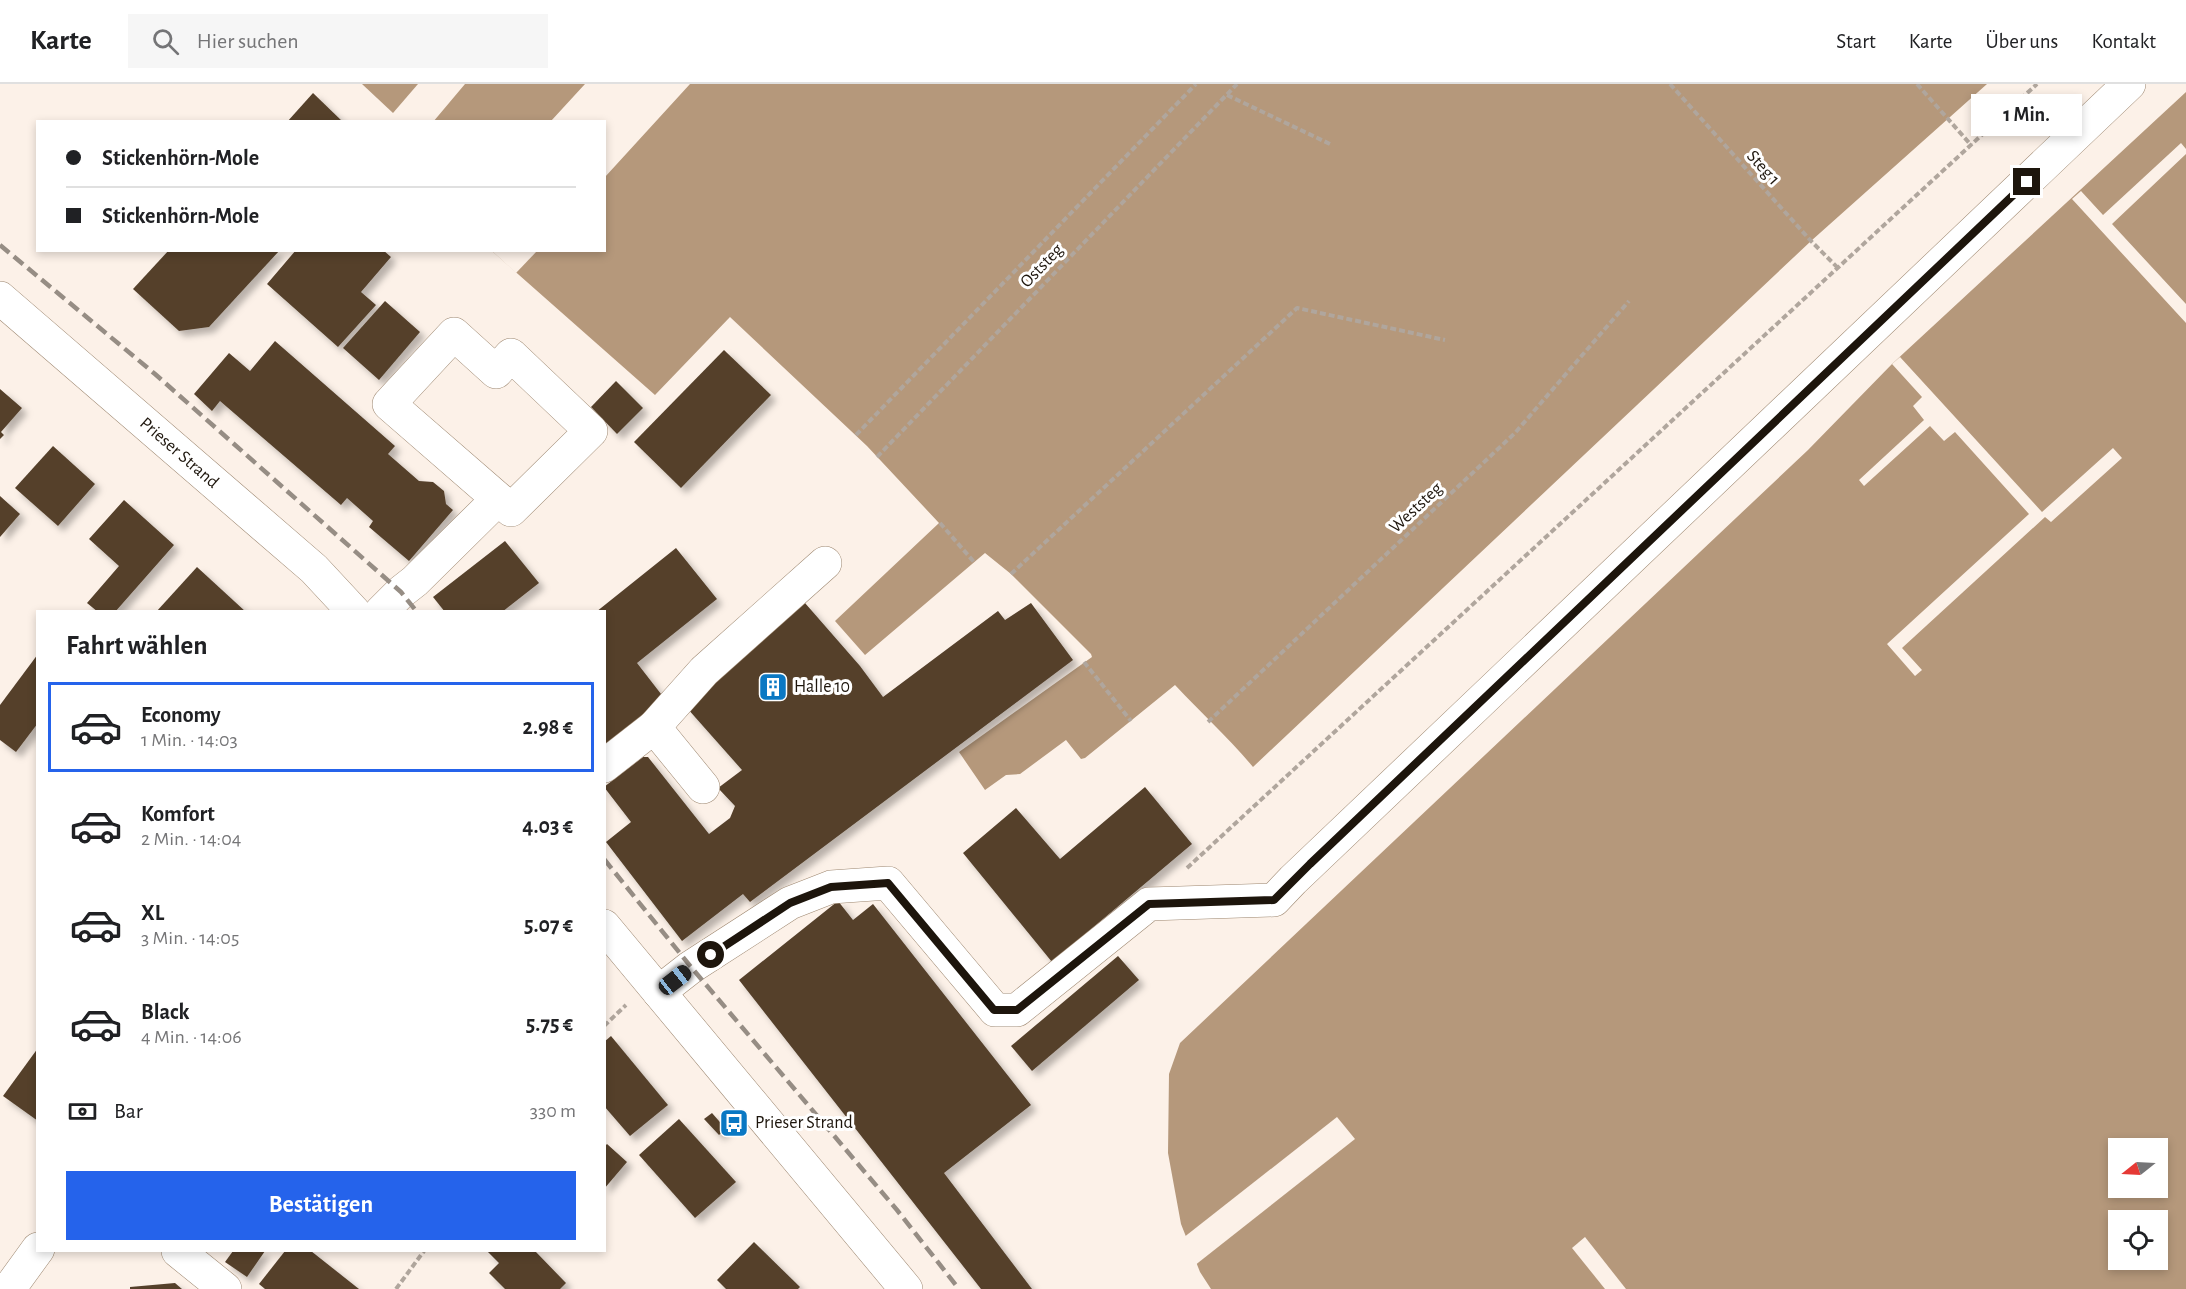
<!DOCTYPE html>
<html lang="de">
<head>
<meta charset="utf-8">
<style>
	:root { --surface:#fff; --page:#f6f6f6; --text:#202124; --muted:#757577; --line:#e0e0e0; --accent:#2563eb }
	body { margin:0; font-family:"Alegreya Sans",sans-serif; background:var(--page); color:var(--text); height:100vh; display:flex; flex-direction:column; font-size:22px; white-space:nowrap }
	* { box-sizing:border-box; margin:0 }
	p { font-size:20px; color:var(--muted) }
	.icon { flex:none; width:33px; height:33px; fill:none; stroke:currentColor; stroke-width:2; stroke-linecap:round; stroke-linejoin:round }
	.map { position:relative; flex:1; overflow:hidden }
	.side { position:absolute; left:36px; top:526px; width:570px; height:642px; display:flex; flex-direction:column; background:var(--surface); border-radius:0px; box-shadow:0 3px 9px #0003 }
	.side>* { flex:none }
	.top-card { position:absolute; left:36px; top:36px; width:570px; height:132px; border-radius:0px; box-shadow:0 3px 9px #0003; display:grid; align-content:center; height:132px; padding:0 30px; background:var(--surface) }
	.needle { width:39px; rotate:252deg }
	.tools { position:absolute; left:2108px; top:1054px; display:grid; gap:12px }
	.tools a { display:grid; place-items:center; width:60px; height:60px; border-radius:0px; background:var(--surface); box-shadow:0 3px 9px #0003; font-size:30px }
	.end { position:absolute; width:27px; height:27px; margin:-14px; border:8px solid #1d150c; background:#fff; box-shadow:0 0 0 3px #fff }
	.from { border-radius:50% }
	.bubble { position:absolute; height:42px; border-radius:0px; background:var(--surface); box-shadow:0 3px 9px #0003; font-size:20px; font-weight:700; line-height:42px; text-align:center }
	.car { position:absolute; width:18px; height:36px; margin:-18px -9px; border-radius:8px; box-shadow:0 0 4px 2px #0007; background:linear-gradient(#222 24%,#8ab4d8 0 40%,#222 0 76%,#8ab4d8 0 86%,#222 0) }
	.top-card b { display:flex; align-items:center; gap:21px; height:57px; font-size:22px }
	.top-card b+b { border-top:2px solid var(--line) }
	.top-card i { width:15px; height:15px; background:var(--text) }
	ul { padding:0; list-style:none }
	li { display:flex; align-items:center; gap:18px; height:90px; margin:0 12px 9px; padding:0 18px; border:3px solid transparent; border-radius:0px }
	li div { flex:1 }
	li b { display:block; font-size:22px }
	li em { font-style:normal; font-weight:700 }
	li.active { border-color:var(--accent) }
	li>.icon { width:54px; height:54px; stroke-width:1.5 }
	h2 { padding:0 30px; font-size:27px; line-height:72px }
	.pay { display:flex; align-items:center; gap:15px; height:66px; padding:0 30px; font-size:22px }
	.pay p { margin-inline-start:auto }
	.action { display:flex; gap:12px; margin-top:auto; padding:12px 30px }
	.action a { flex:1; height:69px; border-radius:0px; background:var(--accent); color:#fff; font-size:24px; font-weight:700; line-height:69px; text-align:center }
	header { display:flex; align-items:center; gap:36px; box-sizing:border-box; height:84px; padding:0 30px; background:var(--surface); border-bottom:2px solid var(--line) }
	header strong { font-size:28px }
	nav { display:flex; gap:33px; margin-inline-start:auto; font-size:21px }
	.search { width:420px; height:54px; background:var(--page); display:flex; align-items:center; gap:15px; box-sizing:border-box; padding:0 21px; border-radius:0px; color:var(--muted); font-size:22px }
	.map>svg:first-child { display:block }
	.water { fill:#b5987b; fill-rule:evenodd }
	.pier { fill:#fcf1e8 }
	.building { fill:#54402c; filter:url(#shadow) }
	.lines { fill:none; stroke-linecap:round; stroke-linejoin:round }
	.minor-casing { stroke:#9d8770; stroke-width:34 }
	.path { stroke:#b0a69d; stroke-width:4; stroke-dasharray:6 3; stroke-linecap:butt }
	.minor { stroke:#fff; stroke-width:33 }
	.rail { stroke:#968d84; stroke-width:4.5; stroke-dasharray:12 6; stroke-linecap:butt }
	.route { stroke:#1d150c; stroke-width:8 }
	.labels { text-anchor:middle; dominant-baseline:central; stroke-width:6; stroke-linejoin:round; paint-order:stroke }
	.street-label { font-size:18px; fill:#1d150c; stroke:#fff }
	.poi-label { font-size:18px; fill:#1d150c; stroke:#fff; text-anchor:start }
</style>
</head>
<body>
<header>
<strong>Karte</strong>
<div class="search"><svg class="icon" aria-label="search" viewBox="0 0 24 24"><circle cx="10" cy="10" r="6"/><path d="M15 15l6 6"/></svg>Hier suchen</div>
<nav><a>Start</a><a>Karte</a><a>Über uns</a><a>Kontakt</a></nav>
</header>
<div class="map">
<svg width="2186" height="1205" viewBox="0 0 2186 1205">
	<defs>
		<filter id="shadow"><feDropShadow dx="5.5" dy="5.5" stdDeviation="3" flood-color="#0004"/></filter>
	</defs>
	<rect width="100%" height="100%" fill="#fcf1e8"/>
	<g class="water">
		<path d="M362 0H418L393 29Z"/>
		<path d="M465 0H1987L1811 157 1253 683C1229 654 1201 629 1175 601L1085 674 1081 675 1066 656 1020 690 1006 691 985 706 959 668 1092 573 1091 570 1011 490 985 469 865 571 835 537 939 439 867 362 730 233 655 311 492 167 604 166V38H433Z"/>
		<path d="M2186 8V1205H1211L1200 1188 1181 1140 1168 1069 1169 990 1180 959 1808 366 1892 280ZM2118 1065H2157V1104H2118ZM2118 1137H2157V1176H2118Z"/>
	</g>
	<g class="pier">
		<path d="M585 0H690L605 93 604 38 551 37Z"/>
		<path d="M2181 59 2186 65V70L2112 140 2186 220V239L2072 115 2081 107 2103 131Z"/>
		<path d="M492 167H537L516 189Z"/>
		<path d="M1900 273 2042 428 2113 364 2122 374 2051 438 2045 433 1902 564 1922 586 1915 592 1887 560 2029 430 1955 348 1944 357 1930 342 1864 402 1859 396 1924 336 1913 322 1922 313 1892 280Z"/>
		<path d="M1337 1033 1355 1055 1194 1182 1183 1154Z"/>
		<path d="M1585 1153 1626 1205H1605L1572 1164Z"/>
	</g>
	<g class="building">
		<path d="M313 9 343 38H287Z"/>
		<path d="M169 166H280L209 243 179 247 133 205Z"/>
		<path d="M296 166H383L391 173 361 208 376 221 338 263 267 200Z"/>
		<path d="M385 217 420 248 379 296 343 264Z"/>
		<path d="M275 257 395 362 388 370 419 397 433 398 444 407 446 420 453 426 409 477 369 443 373 437 347 414 341 421 220 317 212 327 194 310 229 269 250 287Z"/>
		<path d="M724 266 771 311 681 404 634 358Z"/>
		<path d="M616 297 643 324 617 350 591 323Z"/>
		<path d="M0 305 22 324 1 348 4 351 0 355Z"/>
		<path d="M53 362 95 400 58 442 15 404Z"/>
		<path d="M0 412 20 430 0 453Z"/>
		<path d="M124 416 174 461 115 528H98L87 519 119 482 89 455Z"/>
		<path d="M505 457 539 499 502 528H445L433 513Z"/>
		<path d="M676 464 717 515 637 579 668 619 604 669V528H596Z"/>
		<path d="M197 483 246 528H156Z"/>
		<path d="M805 519 860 582 883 613 998 527 1005 536 1031 519 1073 576 750 818 743 810 682 857 606 758 631 738 604 703 643 673H648L709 750 730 734 735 722 718 704 742 686 687 624Z"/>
		<path d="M38 570V639L16 668 0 656V621Z"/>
		<path d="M1145 703 1192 760 1052 878 963 769 1016 724 1060 775Z"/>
		<path d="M838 817 853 836 873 820 1031 1021 944 1089 1032 1205H981L739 896Z"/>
		<path d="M1118 872 1139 896 1032 987 1011 962Z"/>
		<path d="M611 952 668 1021 630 1052 604 1022V958Z"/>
		<path d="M38 964V1037L3 1012Z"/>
		<path d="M712 1029 726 1045 719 1051 704 1035Z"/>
		<path d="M679 1035 736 1098 695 1134 639 1071Z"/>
		<path d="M607 1060 627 1078 604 1105V1063Z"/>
		<path d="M754 1158 800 1203 798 1205H726L717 1196Z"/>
		<path d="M233 1167H265L247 1193 225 1178Z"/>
		<path d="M285 1167H311L359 1205H265L259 1200Z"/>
		<path d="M487 1167H535L566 1199 560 1205H505L489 1189 499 1179Z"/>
		<path d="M175 1199 182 1205H130V1203Z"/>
	</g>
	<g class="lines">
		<g class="minor-casing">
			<g id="minor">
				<path d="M0 214 314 485 354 528"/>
				<path d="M454 250 496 288 511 271 591 347 511 426 389 320Z"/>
				<path d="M381 528 401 508 415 497 497 416"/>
				<path d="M654 643 704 587 825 479"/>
				<path d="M604 682 654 643 703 703"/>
				<path d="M604 842 906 1205"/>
				<path d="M659 908 691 883 790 819 831 803 888 799 995 926H1017L1149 820 1274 816 1293 796 2129 0"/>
				<path d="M178 1167 225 1205"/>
				<path d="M9 1205 38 1165"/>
			</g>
		</g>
		<g class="path">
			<path d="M1670 0 1811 157 1838 184"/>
			<path d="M1917 0 1971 61"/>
			<path d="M1227 11 1330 60"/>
			<path d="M856 351 1196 0"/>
			<path d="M877 373 1237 0"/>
			<path d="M940 439 974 478"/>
			<path d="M1011 490 1297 224 1445 256"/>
			<path d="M1084 578 1131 637"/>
			<path d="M1208 638 1515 349 1629 217"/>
			<path d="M1187 784 2037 0"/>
			<path d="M604 942 626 921"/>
			<path d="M396 1205 424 1167"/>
		</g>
		<use href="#minor" class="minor"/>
		<g class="rail">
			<path d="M0 161 155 290 401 508 417 528"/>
			<path d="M604 775 691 883 897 1126 959 1205"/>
		</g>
	</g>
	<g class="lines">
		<path class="route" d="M711 871 790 819 831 803 888 799 994 926H1017L1149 820 1274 816 1310 780 2027 98"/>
	</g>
	<defs>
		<g id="building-square" transform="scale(1.5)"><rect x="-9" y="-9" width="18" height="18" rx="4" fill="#0a78c3" stroke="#fff"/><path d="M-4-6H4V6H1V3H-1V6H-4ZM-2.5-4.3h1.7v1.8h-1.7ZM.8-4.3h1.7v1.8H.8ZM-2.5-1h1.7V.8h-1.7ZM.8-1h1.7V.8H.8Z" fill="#fff"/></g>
		<g id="bus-square" transform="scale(1.5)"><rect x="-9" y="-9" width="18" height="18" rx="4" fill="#0a78c3" stroke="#fff"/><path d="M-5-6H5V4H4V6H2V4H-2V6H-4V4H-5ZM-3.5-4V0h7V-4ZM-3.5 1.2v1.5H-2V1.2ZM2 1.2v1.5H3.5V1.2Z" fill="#fff"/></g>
	</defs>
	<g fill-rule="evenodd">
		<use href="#building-square" x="773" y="603"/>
		<use href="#bus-square" x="734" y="1039"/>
	</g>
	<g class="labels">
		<g class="street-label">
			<text transform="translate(1763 84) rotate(48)">Steg 1</text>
			<text transform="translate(1042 182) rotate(-46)">Oststeg</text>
			<text transform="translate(179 369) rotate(41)">Prieser Strand</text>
			<text transform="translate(1416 424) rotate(-43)">Weststeg</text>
		</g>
		<g class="poi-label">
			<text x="794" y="603">Halle 10</text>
			<text x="755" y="1039">Prieser Strand</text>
		</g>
	</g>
</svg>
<div class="tools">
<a><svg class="needle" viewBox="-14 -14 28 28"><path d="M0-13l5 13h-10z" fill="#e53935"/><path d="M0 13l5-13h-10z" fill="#757577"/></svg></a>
<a><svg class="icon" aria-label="locate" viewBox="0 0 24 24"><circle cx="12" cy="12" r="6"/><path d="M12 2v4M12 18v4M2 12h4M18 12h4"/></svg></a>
</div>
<i class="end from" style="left:711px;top:871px"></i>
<i class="end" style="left:2027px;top:98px"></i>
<div class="bubble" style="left:1971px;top:10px;width:111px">1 Min.</div>
<i class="car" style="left:675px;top:896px;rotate:52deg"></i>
<div class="top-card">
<b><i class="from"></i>Stickenhörn-Mole</b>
<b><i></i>Stickenhörn-Mole</b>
</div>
<section class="side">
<h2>Fahrt wählen</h2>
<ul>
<li class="active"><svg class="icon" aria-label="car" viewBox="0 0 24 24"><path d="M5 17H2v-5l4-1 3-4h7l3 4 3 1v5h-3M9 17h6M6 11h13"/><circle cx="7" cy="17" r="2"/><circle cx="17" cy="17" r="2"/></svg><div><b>Economy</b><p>1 Min. · 14:03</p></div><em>2.98 €</em></li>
<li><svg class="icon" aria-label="car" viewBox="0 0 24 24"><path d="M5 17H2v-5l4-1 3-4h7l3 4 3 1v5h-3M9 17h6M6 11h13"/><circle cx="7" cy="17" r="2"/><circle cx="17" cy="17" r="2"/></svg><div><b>Komfort</b><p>2 Min. · 14:04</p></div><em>4.03 €</em></li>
<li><svg class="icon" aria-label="car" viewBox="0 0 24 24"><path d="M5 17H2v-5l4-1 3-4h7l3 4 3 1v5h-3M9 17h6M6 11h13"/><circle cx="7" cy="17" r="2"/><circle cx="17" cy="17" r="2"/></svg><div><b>XL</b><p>3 Min. · 14:05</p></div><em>5.07 €</em></li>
<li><svg class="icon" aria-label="car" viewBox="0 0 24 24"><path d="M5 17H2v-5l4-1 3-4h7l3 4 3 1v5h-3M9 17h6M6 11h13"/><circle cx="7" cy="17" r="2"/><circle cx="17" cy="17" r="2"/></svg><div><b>Black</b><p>4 Min. · 14:06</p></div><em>5.75 €</em></li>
</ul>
<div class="pay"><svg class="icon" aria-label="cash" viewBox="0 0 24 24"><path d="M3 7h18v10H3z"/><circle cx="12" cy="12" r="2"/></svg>Bar<p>330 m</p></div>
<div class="action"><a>Bestätigen</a></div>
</section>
</div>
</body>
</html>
